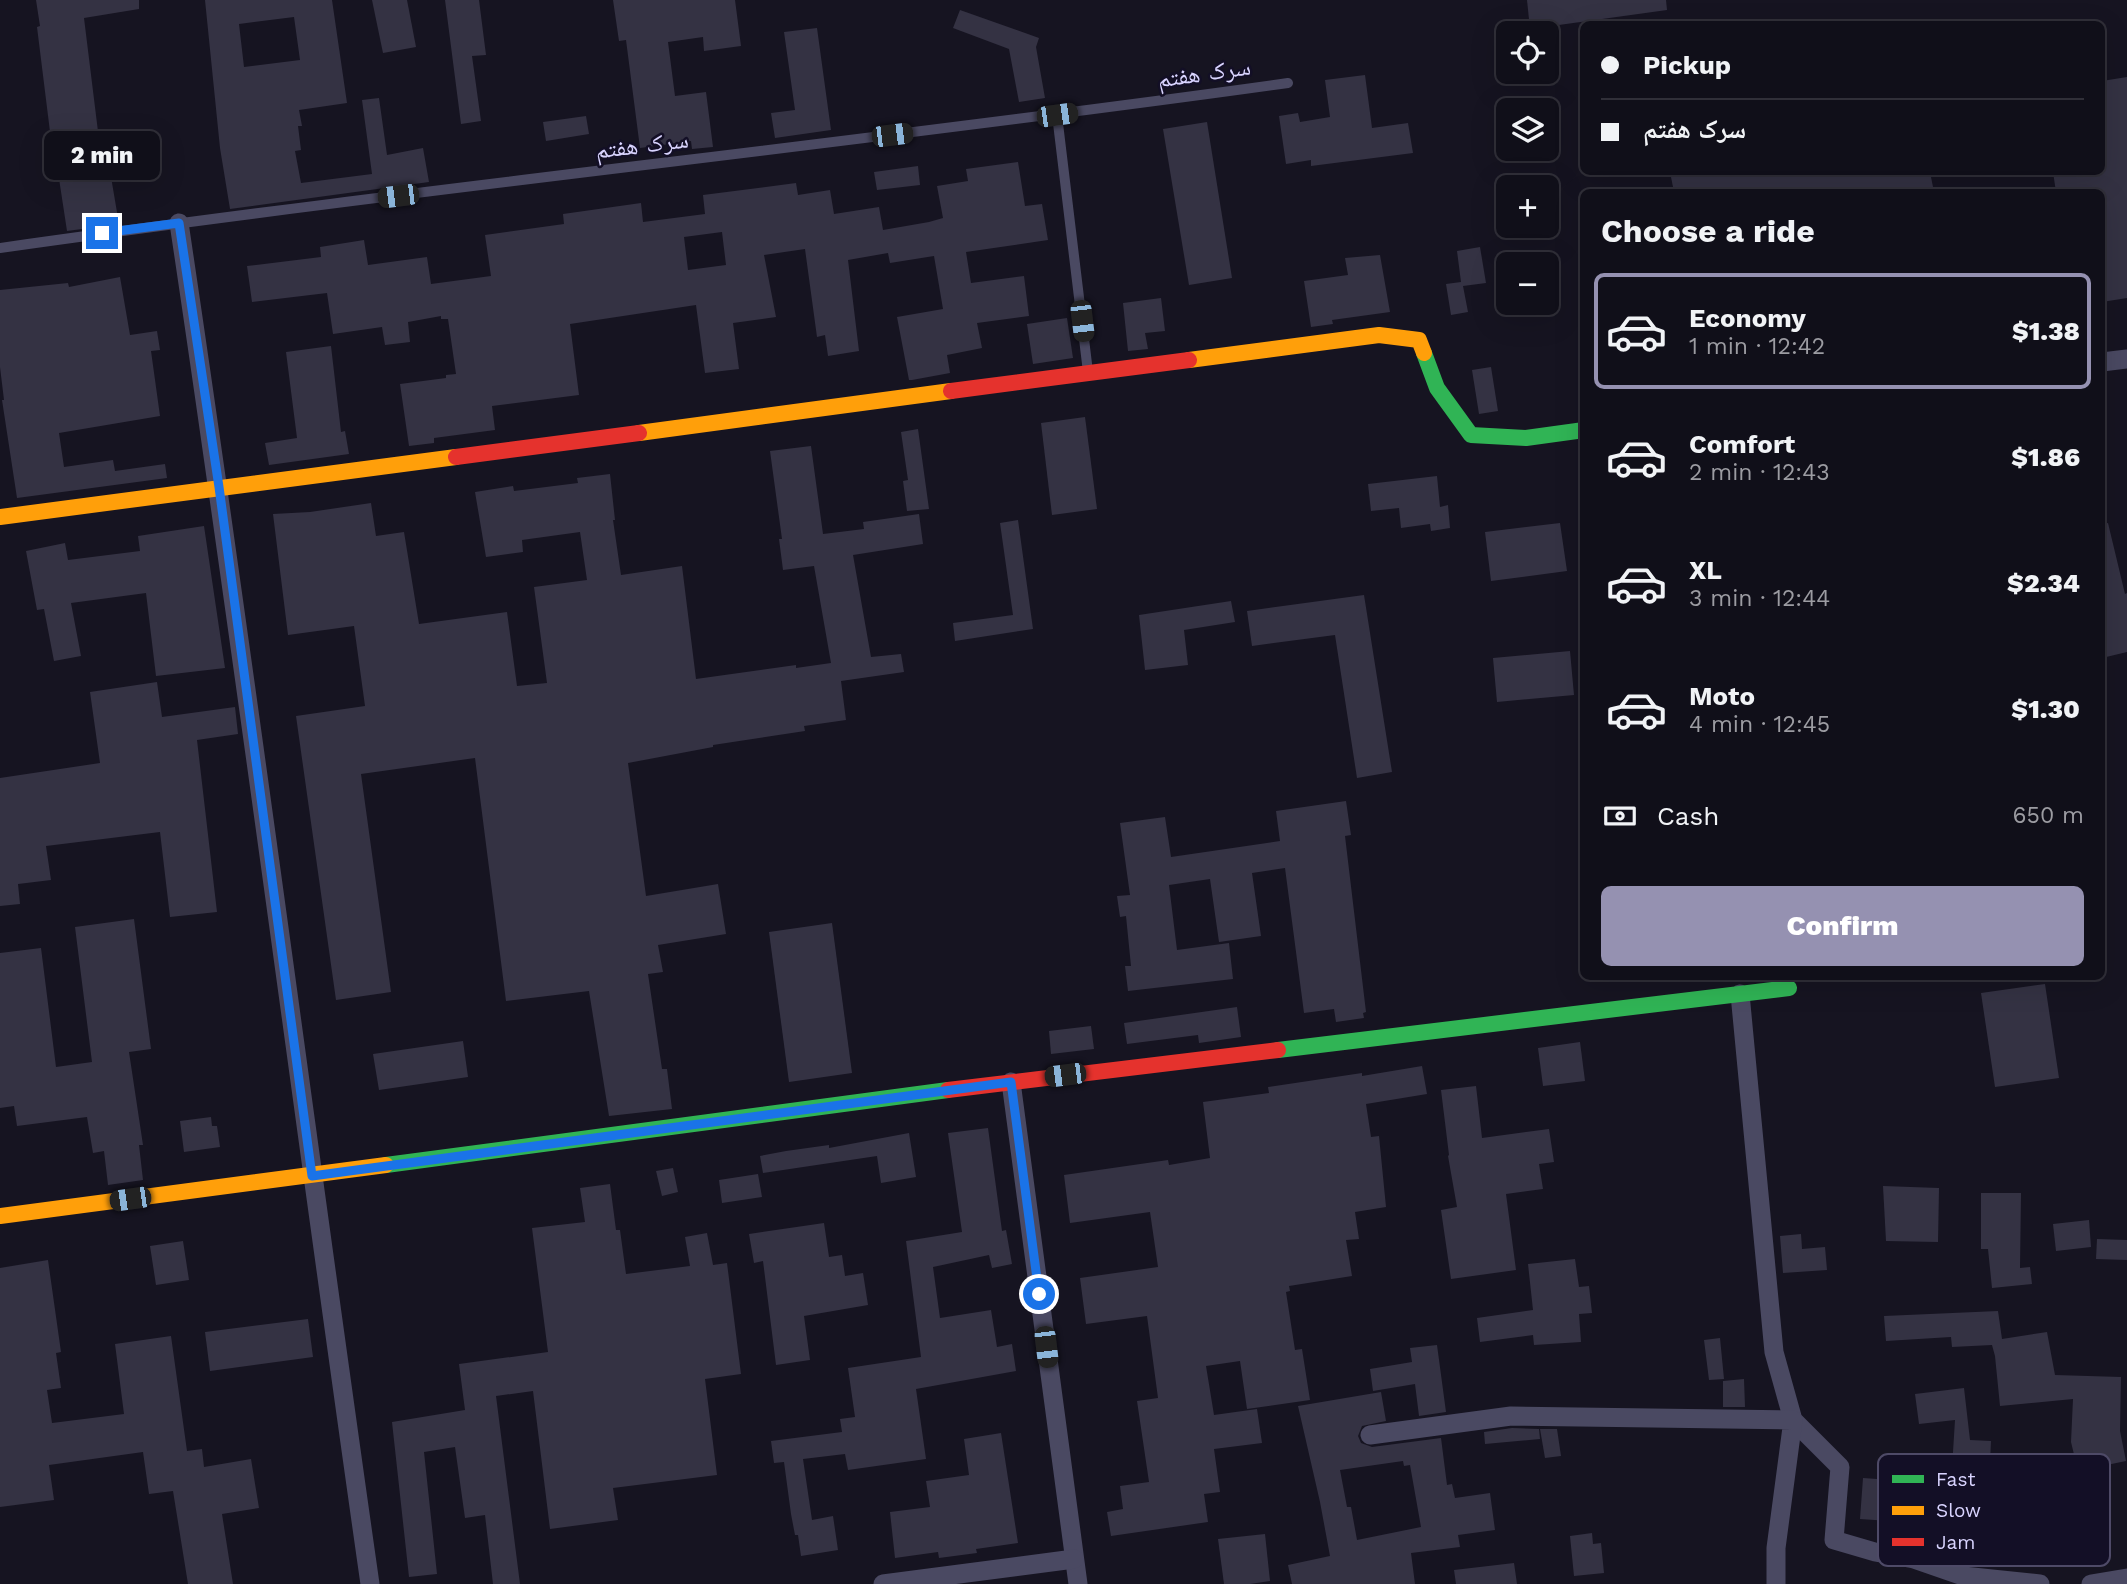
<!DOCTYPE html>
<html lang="en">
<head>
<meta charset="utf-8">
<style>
	:root { --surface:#100f19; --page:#1e1d26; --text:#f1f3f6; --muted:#9c9ca2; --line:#302f38; --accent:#9591b1 }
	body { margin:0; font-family:"Work Sans","Noto Naskh Arabic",sans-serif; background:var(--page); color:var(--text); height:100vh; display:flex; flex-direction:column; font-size:26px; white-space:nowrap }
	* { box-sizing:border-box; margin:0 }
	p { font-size:23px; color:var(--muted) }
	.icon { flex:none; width:38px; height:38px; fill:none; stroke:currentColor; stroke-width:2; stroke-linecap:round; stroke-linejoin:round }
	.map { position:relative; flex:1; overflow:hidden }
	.side { position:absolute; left:1580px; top:189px; width:525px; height:791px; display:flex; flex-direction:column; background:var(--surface); border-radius:10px; box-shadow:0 7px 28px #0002,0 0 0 2px var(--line) }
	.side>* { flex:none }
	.top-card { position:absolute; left:1580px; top:21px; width:525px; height:154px; border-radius:10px; box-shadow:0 7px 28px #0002,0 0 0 2px var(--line); display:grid; align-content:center; height:154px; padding:0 21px; background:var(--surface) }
	.fabs { position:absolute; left:1496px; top:21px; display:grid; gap:14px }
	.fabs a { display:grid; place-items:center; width:63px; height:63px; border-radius:10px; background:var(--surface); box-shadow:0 7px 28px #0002,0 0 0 2px var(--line); font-size:35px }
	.end { position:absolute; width:32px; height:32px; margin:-16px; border:9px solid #1a73e8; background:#fff; box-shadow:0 0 0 4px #fff }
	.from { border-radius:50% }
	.bubble { position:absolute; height:49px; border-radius:10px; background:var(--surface); box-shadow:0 7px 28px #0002,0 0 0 2px var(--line); font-size:23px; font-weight:800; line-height:49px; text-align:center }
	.car { position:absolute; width:21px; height:42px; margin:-21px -10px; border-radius:9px; box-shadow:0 0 5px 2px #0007; background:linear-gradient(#222 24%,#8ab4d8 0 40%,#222 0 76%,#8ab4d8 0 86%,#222 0) }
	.top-card b { display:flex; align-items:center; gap:24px; height:66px; font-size:26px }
	.top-card b+b { border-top:2px solid var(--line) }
	.top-card i { width:18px; height:18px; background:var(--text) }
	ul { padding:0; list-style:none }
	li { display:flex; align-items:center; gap:21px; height:116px; margin:0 14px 10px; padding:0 7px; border:4px solid transparent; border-radius:10px }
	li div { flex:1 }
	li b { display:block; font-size:26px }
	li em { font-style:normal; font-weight:800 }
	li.on { border-color:var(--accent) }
	li>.icon { width:63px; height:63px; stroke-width:1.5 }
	h2 { padding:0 21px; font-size:32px; line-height:84px }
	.pay { display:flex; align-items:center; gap:18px; height:77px; padding:0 21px; font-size:26px }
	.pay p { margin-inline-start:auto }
	.button { display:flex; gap:14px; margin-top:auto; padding:14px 21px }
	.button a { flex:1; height:80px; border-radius:10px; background:var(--accent); color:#fff; font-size:28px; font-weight:800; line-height:80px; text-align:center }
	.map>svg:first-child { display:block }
	.building { fill:#343243; fill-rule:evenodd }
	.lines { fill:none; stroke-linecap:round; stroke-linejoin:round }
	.lane { stroke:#4a4962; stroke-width:10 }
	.street { stroke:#4a4962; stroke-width:19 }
	.fast { stroke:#30b455; stroke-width:16 }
	.slow { stroke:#ff9f0a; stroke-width:16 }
	.jam { stroke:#e5322d; stroke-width:16 }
	.route { stroke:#1a73e8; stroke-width:9 }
	.labels { text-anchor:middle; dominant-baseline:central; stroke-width:5; stroke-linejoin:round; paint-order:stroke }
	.street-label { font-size:24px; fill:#d9d4ff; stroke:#130f26 }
	.key { fill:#130f26; stroke:#4e4a67; stroke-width:2 }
	.key-label { font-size:19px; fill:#d9d4ff }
</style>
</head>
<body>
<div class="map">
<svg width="2127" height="1584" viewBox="0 0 2127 1584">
	<rect width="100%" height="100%" fill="#161421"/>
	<g class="building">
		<path d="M36 0H139V9L84 18 103 172 110 171 119 224 67 231 58 172H55L37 27 40 26Z"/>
		<path d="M205 0H332L347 103 299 110 302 126H298L301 150 295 151 301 183 372 174 362 100 379 98 387 155 423 148 429 182 230 209 220 148ZM294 17 300 60 244 67 239 24Z"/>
		<path d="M372 0H407L416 47 383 53Z"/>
		<path d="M445 0H479L486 55 472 56 481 121 461 124Z"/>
		<path d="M613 0H735L741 46 704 51 703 37 668 42 675 96 706 92 713 147 692 149 691 141 640 148 626 40 619 41Z"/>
		<path d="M1527 0H1666L1667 10 1530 29Z"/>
		<path d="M960 10 1039 38 1036 47 1045 98 1019 102 1009 49 953 28Z"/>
		<path d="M817 28 831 130 775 138 771 113 795 110 784 32Z"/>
		<path d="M1365 75 1372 128 1408 123 1413 153 1311 166V160L1286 164 1279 116 1298 113 1300 122 1330 117 1325 80Z"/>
		<path d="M2127 77V298L2102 302V192H2056L2053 172H2102V81Z"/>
		<path d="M586 116 589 134 546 141 543 122Z"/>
		<path d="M1207 122 1232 278 1189 285 1163 129Z"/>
		<path d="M1018 162 1025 206 1042 204 1048 240 966 252 971 283 1024 276 1029 316 977 323 982 348 947 355 950 373 912 380H909L897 317 943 309 934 256 890 263 888 253 848 260 859 351 828 356 825 335 817 337 805 249 764 255 776 317 733 323 739 369 705 373 696 305 570 324 579 395 492 406 495 430 434 438V443L409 446 400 384 446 378V375L456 374 448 319H441V316L408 322 410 342 385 345 382 327 333 334 327 293 252 302 247 266 321 257 320 247 364 240 368 265 427 257 431 284 491 276 485 235 564 224 563 214 641 203 643 222 705 214 703 195 796 183 798 195 830 190 834 214 879 207 883 230 929 222 943 218 937 186 968 181 966 169ZM722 232 726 265 688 270 684 237Z"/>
		<path d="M918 166 920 185 877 190 874 172Z"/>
		<path d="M1670 172H1930L1934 192H1674Z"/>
		<path d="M1480 247 1486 283 1463 286 1468 312 1451 315 1446 284 1461 282 1457 251Z"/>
		<path d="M1380 255 1390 312 1332 320 1333 324 1311 327 1304 281 1348 275 1345 258Z"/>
		<path d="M120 277 130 335 157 331 160 350 151 351 160 416 59 433 64 467 113 460 115 471 165 464 167 478 17 498 2 400H4L0 367V290L68 283 69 287Z"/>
		<path d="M1161 298 1165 331 1145 333 1148 349 1128 351 1123 303Z"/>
		<path d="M1067 318 1073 358 1033 364 1027 324Z"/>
		<path d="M331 346 341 432 345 431 349 454 269 465 265 443 297 438 286 352Z"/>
		<path d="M1491 367 1498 411 1479 414 1472 370Z"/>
		<path d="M1085 417 1097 509 1052 515 1041 423Z"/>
		<path d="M918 429 929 509 907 511 903 481 908 480 901 432Z"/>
		<path d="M811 446 823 534 864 529 863 522 919 514 923 544 853 555 871 657 901 654 904 672 841 681 846 720 804 726 805 731 713 745V747L628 763 646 896 718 884 726 934 658 945 663 972 648 974 662 1069H667L672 1109 609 1116 589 991 506 1001 475 758 361 774 391 992 336 1000 296 716 365 706 354 626 288 635 273 514 310 512 371 503 376 536 404 532 419 624 507 612 517 686 547 683 534 587 587 580 580 532 522 540 523 552 486 557 475 492 513 486 514 491 578 483 577 478 610 474 615 520H613L621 575 682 566 696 679 796 665V668L831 663 814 566 783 570 779 539H782L770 451Z"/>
		<path d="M1437 476 1440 507 1448 505 1450 528 1431 531 1430 524 1401 528 1399 508 1371 511 1368 484Z"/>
		<path d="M1018 520 1033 629 955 641 953 623 1013 615 1000 523Z"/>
		<path d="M1560 523 1567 571 1491 581 1485 532Z"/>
		<path d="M2108 523 2125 594 2127 593V652L2102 658V524Z"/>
		<path d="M204 526 225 668 156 676 146 593 71 603 81 656 54 661 44 609 37 610 26 551 65 543 68 560 140 551 138 536Z"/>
		<path d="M1364 595 1392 772 1357 778 1335 635 1252 646 1247 611Z"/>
		<path d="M1231 601 1235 622 1184 630 1188 665 1145 670 1139 615Z"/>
		<path d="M1570 651 1574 695 1497 702 1493 658Z"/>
		<path d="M157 682 162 717 235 707 238 734 197 740 217 912 170 917 160 832 46 846 51 880 18 884 20 904 0 906V778L100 763 90 692Z"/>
		<path d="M1346 801 1351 835 1345 836 1366 1012 1363 1013 1364 1018 1336 1022 1334 1009 1304 1013 1285 868 1252 873 1261 936 1219 942 1210 879 1169 885 1177 950 1229 943 1233 979 1128 991 1125 966H1131L1126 916 1120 917 1117 896 1130 895 1120 823 1165 817 1171 857 1280 841 1276 811Z"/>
		<path d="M134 919 151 1049 129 1052 143 1145H139L143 1180 108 1185 104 1151 93 1153 87 1117 17 1126 14 1106 0 1108V953L41 948 56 1067 92 1062 75 927Z"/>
		<path d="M832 923 852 1073 789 1082 769 932Z"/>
		<path d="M2045 984 2059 1078 1995 1087 1981 993Z"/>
		<path d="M1237 1007 1241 1037 1199 1043 1198 1035 1127 1044 1124 1023Z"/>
		<path d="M1091 1026 1094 1049 1051 1054 1049 1031Z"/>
		<path d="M463 1041 468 1077 379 1090 373 1054Z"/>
		<path d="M1580 1042 1585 1081 1543 1086 1538 1048Z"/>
		<path d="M1422 1066 1427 1094 1366 1104 1371 1137 1379 1136 1386 1207 1355 1212 1359 1239 1346 1240 1352 1276 1289 1286 1290 1291 1286 1292 1295 1350 1302 1349 1310 1400 1247 1409 1240 1361 1206 1366 1214 1415 1257 1409 1262 1443 1214 1449 1220 1492 1204 1494 1208 1522 1111 1536 1107 1512 1123 1509 1120 1486 1149 1482 1137 1401 1158 1398 1147 1316 1086 1324 1080 1278 1158 1267 1150 1212 1070 1223 1064 1175 1168 1160 1169 1165 1210 1158 1203 1102 1269 1093 1268 1087 1362 1073V1076Z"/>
		<path d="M1476 1086 1482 1138 1549 1129 1554 1162 1539 1164 1543 1189 1506 1194 1516 1270 1451 1279 1441 1210 1457 1207 1448 1156 1449 1155 1441 1090Z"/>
		<path d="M211 1117 212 1126H217L220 1147 184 1152 180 1121Z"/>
		<path d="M988 1128 1002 1231 1006 1230 1012 1264 992 1268 989 1255 933 1267 940 1318 991 1310 997 1347 1012 1344 1016 1371 916 1389 926 1459 848 1470 845 1454 803 1459 812 1520 833 1516 838 1550 801 1556 798 1535H795L791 1514 784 1462 774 1463 771 1441 842 1432 840 1419 855 1417 848 1368 921 1357 906 1241 962 1232 948 1133Z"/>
		<path d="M909 1133 916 1177 881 1183 877 1156 763 1173 760 1156 786 1151 829 1145V1148Z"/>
		<path d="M673 1168 678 1192 662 1196 656 1171Z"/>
		<path d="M758 1174 762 1197 722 1203 719 1180Z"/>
		<path d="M610 1184 616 1230H620L626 1274 690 1266 685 1237 707 1233 713 1265 727 1263 741 1374 705 1379 717 1475 613 1488 618 1520 550 1529 533 1391 496 1396 520 1584H493L485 1515 465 1518 455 1447 424 1452 437 1574 409 1577 392 1422 465 1410 459 1364 548 1352 532 1228 585 1222 580 1188Z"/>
		<path d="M1883 1186 1939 1188 1938 1242 1886 1241Z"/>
		<path d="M1981 1193H2021L2020 1268 2030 1267 2032 1284 1992 1288 1988 1249H1981Z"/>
		<path d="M2089 1220 2091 1247 2056 1251 2053 1224Z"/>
		<path d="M824 1223 829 1257 842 1255 845 1276 863 1273 868 1305 804 1316 810 1360 776 1365 763 1261 754 1263 749 1234Z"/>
		<path d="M1801 1234 1802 1249 1825 1247 1827 1270 1783 1273 1780 1236Z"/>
		<path d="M2097 1239 2127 1240V1260L2096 1259Z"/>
		<path d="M183 1241 189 1280 156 1285 150 1246Z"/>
		<path d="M1575 1259 1579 1287 1589 1286 1592 1313 1579 1314 1581 1342 1534 1345 1533 1335 1480 1342 1477 1318 1533 1310 1528 1264Z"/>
		<path d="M48 1260 61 1352 56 1353 61 1388 47 1390 52 1423 124 1414 115 1344 171 1336 187 1451 202 1449 204 1467 251 1459 259 1508 222 1514 233 1584H188L173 1491 149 1494 143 1452 49 1465 54 1500 0 1507V1268Z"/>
		<path d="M1998 1311 2002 1339 2047 1332 2055 1375 2121 1377 2120 1431 2126 1461 2078 1471 2071 1442 2073 1399 2000 1406 1995 1356 1992 1345 1952 1347 1951 1337 1886 1341 1884 1316Z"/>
		<path d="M308 1319 313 1357 210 1371 205 1332Z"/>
		<path d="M1720 1338 1724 1379 1709 1380 1704 1340Z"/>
		<path d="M1437 1345 1446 1412 1419 1416 1415 1384 1373 1391 1370 1369 1412 1362 1410 1348Z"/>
		<path d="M1744 1379 1745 1407H1723V1381Z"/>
		<path d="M1964 1388 1970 1440 1991 1441 1990 1462 2001 1463 2000 1482H1985L1984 1534H1967L1966 1469 1952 1468 1955 1420 1919 1424 1915 1394Z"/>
		<path d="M1381 1392 1386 1421 1362 1426 1358 1436 1361 1443 1372 1447 1441 1438 1447 1485 1452 1484 1455 1498 1490 1493 1495 1530 1458 1535 1460 1547 1411 1553 1415 1584H1292L1288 1565 1330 1556 1320 1502 1298 1406ZM1403 1461 1404 1466 1410 1465 1421 1527 1357 1540 1351 1507H1347L1340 1470Z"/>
		<path d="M1512 1428 1539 1429 1540 1439 1485 1444 1484 1432Z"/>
		<path d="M1540 1429H1557L1561 1456 1545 1458Z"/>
		<path d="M1001 1433 1018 1543 976 1549 977 1553 939 1558 938 1552 895 1558 890 1512 930 1507 926 1481 969 1475 964 1439Z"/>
		<path d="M1892 1471 1907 1473 1904 1522 1860 1519 1863 1478 1891 1480Z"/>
		<path d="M1592 1533 1593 1544 1601 1543 1604 1573 1574 1576 1570 1536Z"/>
		<path d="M1265 1534 1270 1581 1250 1584H1224L1218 1539Z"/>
		<path d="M1514 1563 1517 1584H1456L1454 1570Z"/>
	</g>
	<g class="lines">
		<g class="lane">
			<path d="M1057 115 1088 372"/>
			<path d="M0 248C429 187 860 143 1288 83"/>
		</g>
		<g class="street">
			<path d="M179 223C247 676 305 1130 370 1584"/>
			<path d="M2102 362 2127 359"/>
			<path d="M1740 994 1774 1352 1793 1420 1840 1467 1834 1540 1875 1552 1914 1559 1963 1576 2040 1584"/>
			<path d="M1011 1082 1078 1584"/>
			<path d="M1370 1435 1511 1416 1793 1420 1776 1548V1584"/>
			<path d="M883 1584 1074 1559"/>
			<path d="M2091 1584 2127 1578"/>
		</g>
		<g class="fast">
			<path d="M1424 353 1437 388 1471 435 1526 438 1584 430"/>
			<path d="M1278 1050 1789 988"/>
			<path d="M386 1165 948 1090"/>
		</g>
		<g class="slow">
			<path d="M1189 360 1379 335 1419 340 1424 353"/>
			<path d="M639 433 951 391"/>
			<path d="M0 517 456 457"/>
			<path d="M0 1216 386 1165"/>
		</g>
		<g class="jam">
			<path d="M951 391 1189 360"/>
			<path d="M456 457 639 433"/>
			<path d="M948 1090 1278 1050"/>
		</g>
	</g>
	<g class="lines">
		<path class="route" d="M102 233 179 223 219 487 312 1176 1011 1082 1039 1294"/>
	</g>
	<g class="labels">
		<g class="street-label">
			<text transform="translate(1204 73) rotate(-8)">سرک هفتم</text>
			<text transform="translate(642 145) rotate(-7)">سرک هفتم</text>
		</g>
	</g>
	<rect x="1878" y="1454" width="232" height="112" rx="10" class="key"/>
	<rect x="1892" y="1475" width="32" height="8" fill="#30b455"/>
	<rect x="1892" y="1506" width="32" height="9" fill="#ff9f0a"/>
	<rect x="1892" y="1538" width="32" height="8" fill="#e5322d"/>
	<g class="key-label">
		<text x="1936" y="1486">Fast</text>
		<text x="1936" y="1517">Slow</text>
		<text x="1936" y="1549">Jam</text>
	</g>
</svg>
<div class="fabs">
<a><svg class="icon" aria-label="locate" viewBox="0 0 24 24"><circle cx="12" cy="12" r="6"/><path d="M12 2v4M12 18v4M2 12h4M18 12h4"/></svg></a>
<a><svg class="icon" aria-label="layers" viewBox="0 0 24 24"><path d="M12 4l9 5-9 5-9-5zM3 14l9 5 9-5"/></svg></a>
<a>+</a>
<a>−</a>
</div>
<i class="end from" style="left:1039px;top:1294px"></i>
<i class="end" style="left:102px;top:233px"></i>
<div class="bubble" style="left:44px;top:131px;width:116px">2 min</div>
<i class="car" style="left:1057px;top:115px;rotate:82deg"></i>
<i class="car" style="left:892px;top:135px;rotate:83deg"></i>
<i class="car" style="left:398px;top:196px;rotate:263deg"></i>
<i class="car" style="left:1082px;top:321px;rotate:173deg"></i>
<i class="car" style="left:1065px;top:1075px;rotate:263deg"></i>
<i class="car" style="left:130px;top:1199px;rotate:262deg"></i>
<i class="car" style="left:1046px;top:1347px;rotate:173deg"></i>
<div class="top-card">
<b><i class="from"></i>Pickup</b>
<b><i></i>سرک هفتم</b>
</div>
<section class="side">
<h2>Choose a ride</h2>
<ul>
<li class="on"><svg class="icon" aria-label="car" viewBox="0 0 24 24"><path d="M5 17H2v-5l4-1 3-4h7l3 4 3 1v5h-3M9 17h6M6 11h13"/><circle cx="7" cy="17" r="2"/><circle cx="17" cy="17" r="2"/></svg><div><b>Economy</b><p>1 min · 12:42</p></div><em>$1.38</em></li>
<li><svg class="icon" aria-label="car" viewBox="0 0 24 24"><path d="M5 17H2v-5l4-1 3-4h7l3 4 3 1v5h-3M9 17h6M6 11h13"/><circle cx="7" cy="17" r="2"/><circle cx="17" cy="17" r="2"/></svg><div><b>Comfort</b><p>2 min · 12:43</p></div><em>$1.86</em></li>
<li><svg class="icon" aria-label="car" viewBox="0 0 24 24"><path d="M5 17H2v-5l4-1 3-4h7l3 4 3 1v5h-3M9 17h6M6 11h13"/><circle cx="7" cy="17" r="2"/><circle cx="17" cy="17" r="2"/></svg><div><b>XL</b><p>3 min · 12:44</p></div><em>$2.34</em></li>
<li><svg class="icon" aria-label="car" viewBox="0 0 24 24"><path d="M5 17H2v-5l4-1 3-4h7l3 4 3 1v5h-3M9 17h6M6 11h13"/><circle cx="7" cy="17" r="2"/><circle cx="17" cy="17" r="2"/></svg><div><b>Moto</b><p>4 min · 12:45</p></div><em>$1.30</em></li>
</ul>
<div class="pay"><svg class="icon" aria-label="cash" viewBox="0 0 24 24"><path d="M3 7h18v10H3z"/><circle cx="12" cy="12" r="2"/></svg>Cash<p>650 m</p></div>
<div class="button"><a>Confirm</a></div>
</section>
</div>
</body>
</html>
